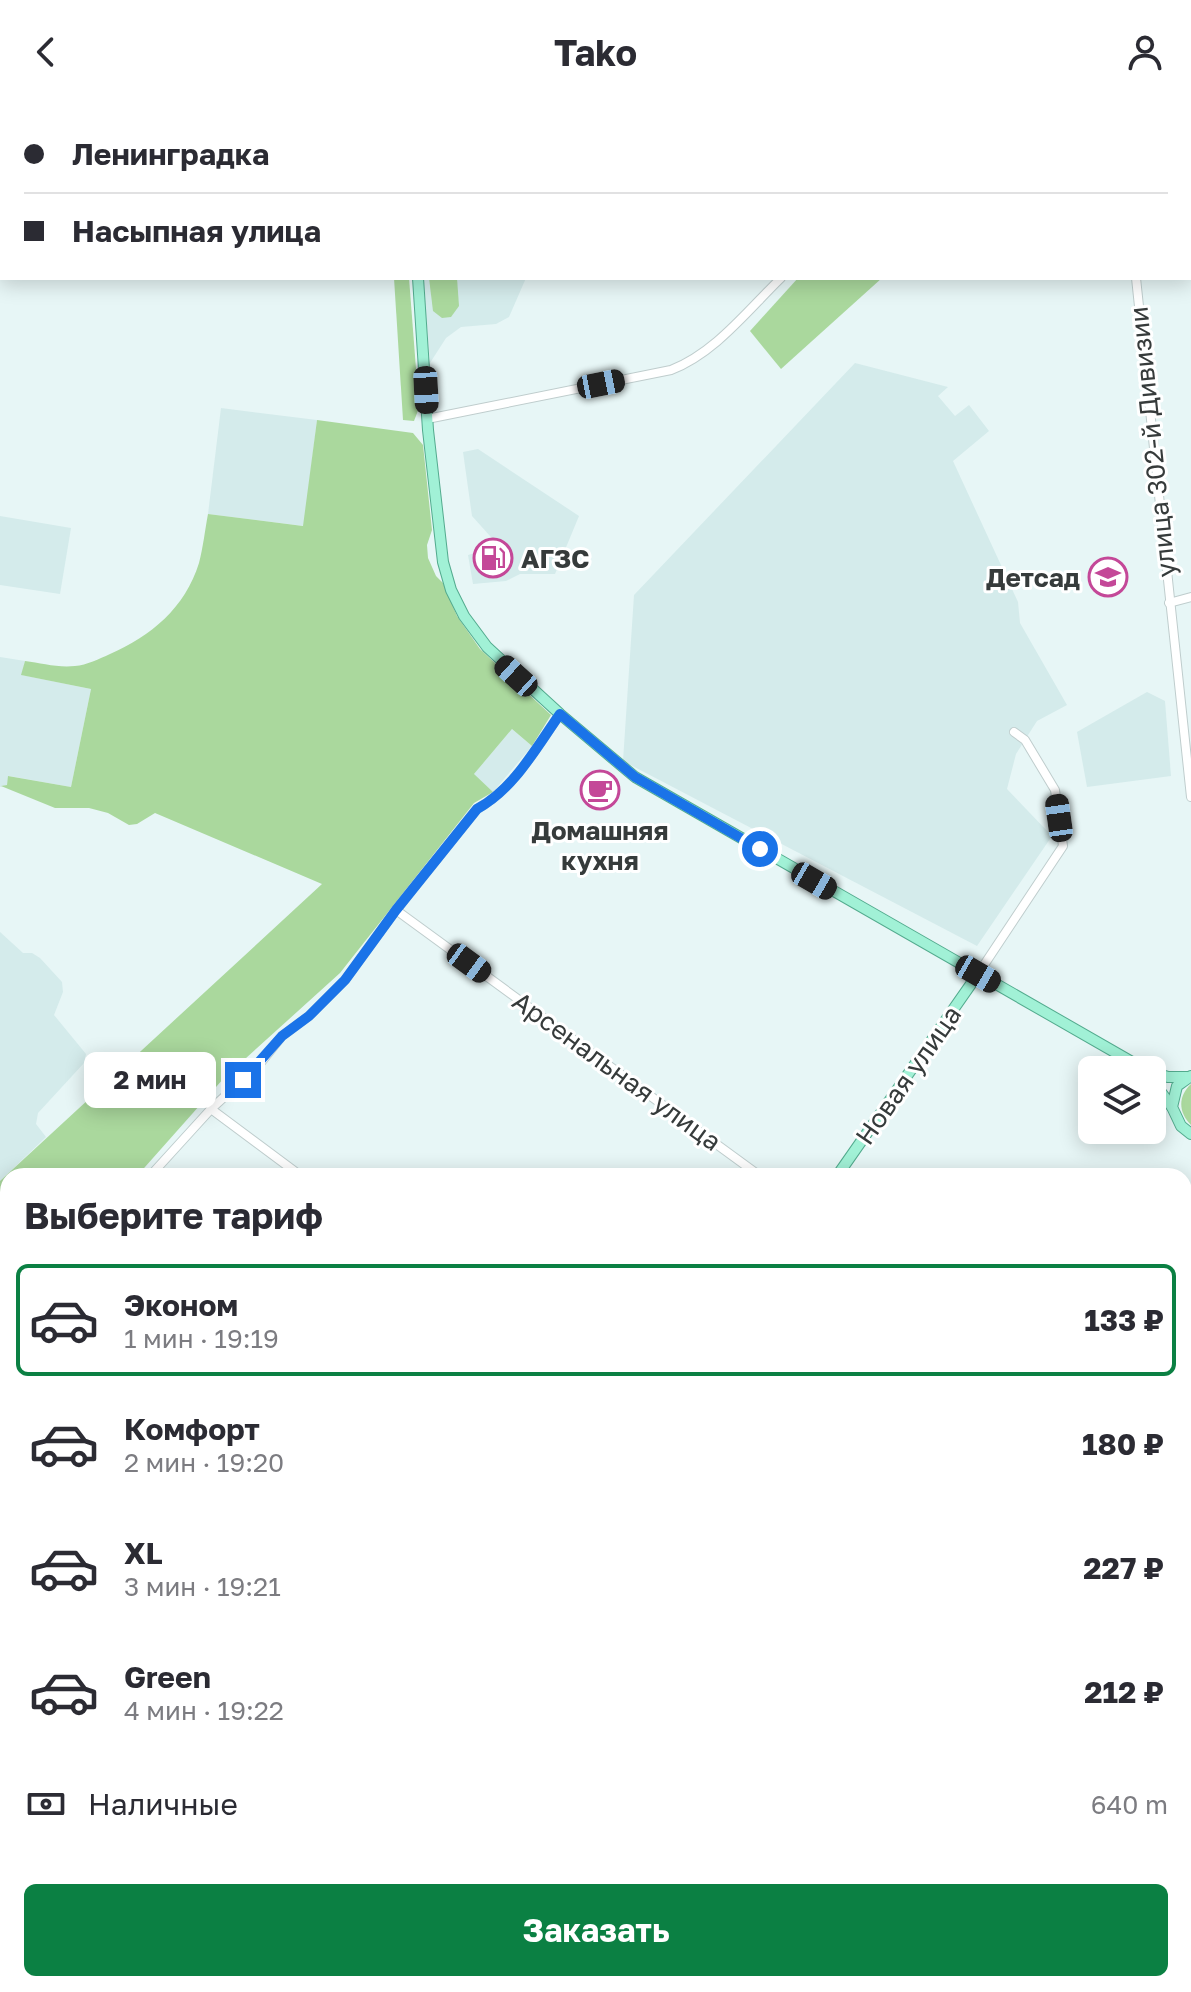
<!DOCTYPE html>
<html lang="ru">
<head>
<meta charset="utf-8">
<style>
	:root { --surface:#fff; --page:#f2f2f3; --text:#2b2b33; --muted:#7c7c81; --line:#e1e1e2; --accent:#0b8043 }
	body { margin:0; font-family:"Golos Text",sans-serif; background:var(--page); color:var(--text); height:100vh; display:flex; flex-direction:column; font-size:30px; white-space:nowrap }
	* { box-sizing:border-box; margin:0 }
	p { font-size:26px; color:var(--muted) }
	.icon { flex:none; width:44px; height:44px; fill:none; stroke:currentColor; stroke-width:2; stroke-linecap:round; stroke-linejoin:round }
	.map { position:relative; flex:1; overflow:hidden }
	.panel { position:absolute; left:0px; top:1064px; width:1192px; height:824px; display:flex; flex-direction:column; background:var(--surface); border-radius:24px 24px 0 0; box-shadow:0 4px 20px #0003 }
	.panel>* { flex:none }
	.top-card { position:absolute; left:0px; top:0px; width:1192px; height:176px; box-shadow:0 4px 20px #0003; display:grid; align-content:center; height:176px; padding:0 24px; background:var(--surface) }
	.fabs { position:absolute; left:1078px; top:952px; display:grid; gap:16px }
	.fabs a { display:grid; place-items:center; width:88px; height:88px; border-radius:12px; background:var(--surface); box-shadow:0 4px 20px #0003; font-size:40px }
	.end { position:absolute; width:36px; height:36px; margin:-18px; border:10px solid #1a73e8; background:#fff; box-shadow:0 0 0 4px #fff }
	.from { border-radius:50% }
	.bubble { position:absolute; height:56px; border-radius:12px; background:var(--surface); box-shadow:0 4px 20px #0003; font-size:26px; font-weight:700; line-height:56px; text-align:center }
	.car { position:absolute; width:24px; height:48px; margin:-24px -12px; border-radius:10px; box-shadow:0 0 6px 2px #0007; background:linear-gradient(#222 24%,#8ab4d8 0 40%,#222 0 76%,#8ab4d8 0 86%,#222 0) }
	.top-card b { display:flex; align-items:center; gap:28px; height:76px; font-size:30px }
	.top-card b+b { border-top:2px solid var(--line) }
	.top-card i { width:20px; height:20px; background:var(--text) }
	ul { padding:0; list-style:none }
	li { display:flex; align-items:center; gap:24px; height:112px; margin:0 16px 12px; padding:0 8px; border:4px solid transparent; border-radius:12px }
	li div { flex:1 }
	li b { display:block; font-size:30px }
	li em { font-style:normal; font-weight:700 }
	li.current { border-color:var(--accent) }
	li>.icon { width:72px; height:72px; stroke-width:1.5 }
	h2 { padding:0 24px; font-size:36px; line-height:96px }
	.pay { display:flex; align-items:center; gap:20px; height:88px; padding:0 24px; font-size:30px }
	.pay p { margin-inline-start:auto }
	.primary-button { display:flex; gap:16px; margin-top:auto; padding:16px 24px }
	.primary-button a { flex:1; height:92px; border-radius:12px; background:var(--accent); color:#fff; font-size:32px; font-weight:700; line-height:92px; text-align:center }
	header { display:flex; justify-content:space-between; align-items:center; height:104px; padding:0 24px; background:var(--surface); font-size:36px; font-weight:700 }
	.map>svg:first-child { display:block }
	.built { fill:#d4ebeb }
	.green { fill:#aad89d }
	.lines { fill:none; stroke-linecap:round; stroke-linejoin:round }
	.stream { stroke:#639be7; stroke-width:2 }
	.minor-casing { stroke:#bfcdcd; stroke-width:10 }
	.major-casing { stroke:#53ab8e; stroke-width:12 }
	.minor { stroke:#fff; stroke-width:8 }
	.major { stroke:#a1f1d6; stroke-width:10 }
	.rail { stroke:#919b9b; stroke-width:2; stroke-dasharray:10 10; stroke-linecap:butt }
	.route { stroke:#1a73e8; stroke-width:10 }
	.labels { text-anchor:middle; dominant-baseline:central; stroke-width:6; stroke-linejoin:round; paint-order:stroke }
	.street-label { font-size:26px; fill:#363b3b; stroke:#fff }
	.poi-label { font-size:26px; font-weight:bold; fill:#363b3b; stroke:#fff; text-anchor:start }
</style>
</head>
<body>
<header><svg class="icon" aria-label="back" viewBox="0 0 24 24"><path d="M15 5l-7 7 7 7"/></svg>Tako<svg class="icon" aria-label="person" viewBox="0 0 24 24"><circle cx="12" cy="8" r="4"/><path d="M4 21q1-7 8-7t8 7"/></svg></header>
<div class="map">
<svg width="1191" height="1888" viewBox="0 0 1191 1888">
	<rect width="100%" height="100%" fill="#e7f6f6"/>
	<g class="built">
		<path d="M0 0H186L2 2V125Z"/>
		<path d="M632 0H926L634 2Z"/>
		<path d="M423 174H526L509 213 496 220 461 223 446 234 430 259Z"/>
		<path d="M855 259 948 283 938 292 955 312 969 301 989 327 953 357 1018 498 1020 519 1067 601 1037 617 1016 650 1007 685 1052 732 977 842 623 657 634 491Z"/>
		<path d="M221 304 317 316 304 422 208 410Z"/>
		<path d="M478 345 579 412 555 470H520L506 477 473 480 468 451 499 442 472 412 463 348Z"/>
		<path d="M0 412 71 424 60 490 0 481Z"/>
		<path d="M0 553 25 557 22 571 91 585 71 683 9 672 7 681 0 683Z"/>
		<path d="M1147 588 1165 597 1171 672 1087 683 1077 628Z"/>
		<path d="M512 625 532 642 493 688 473 671Z"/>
		<path d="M0 828 23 849H32L40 854 62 878 63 888 54 911 86 950 84 959 38 1009 36 1020 46 1033 0 1077Z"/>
		<path d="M1184 1823 1191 1827V1888H937L940 1880H1184Z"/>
		<path d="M344 1880H507L501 1888H339Z"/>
	</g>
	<g class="green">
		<path d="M394 174H409L419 304 414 317 403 316Z"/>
		<path d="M429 174H457L459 202 451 213 442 214 433 207Z"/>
		<path d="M798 174H882L781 265 750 227Z"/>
		<path d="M317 316 413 329 423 341 432 426 427 441 428 454 436 472 443 479 457 512 480 545 551 611 532 642 512 625 474 670 493 688 474 699 340 869 224 974 137 1072H8V1158L0 1167V1077L322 780 155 709 137 720 129 721 108 709 89 704H55L1 682 7 681 8 672 71 683 91 585 21 571 25 557C41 559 58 564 75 562 87 561 99 555 110 550 151 532 185 504 199 459 203 444 205 426 208 410L303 422Z"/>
		<path d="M1191 980V1021C1178 1008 1178 992 1191 980Z"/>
		<path d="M0 1695 8 1702V1798L0 1796V1780L5 1772 0 1768Z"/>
		<path d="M0 1800 8 1803V1880H33L40 1888H0Z"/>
		<path d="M1184 1874 1191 1876V1888H1129L1135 1880H1184Z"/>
		<path d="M53 1880H94L92 1888H45Z"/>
		<path d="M940 1880H983L995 1888H938Z"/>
	</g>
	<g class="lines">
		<g class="stream">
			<path d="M0 1839 8 1858"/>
			<path d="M17 1880 21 1888"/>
		</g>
		<g class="minor-casing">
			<g id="minor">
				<path d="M953 2 955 0"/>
				<path d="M1190 62 1191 61"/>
				<path d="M1136 174 1191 693"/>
				<path d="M427 315 671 266C715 249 747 207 781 174"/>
				<path d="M1169 499 1191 493"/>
				<path d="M396 806 760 1072"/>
				<path d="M978 870 1063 742 1055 686 1025 636 1014 628"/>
				<path d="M211 1005 301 1072"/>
				<path d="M150 1072 211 1005 259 961 282 932 309 912 345 876 396 806 477 705C514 685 536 644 560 610"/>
				<path d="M0 1235 8 1227"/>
				<path d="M0 1478 8 1484"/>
				<path d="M1184 1812 1191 1816"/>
				<path d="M539 1880 550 1888"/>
				<path d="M926 1888 930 1880"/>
			</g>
		</g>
		<g class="major-casing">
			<g id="major">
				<path d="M401 0V2"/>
				<path d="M418 174 428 326 443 458 451 486 464 512 487 543 560 610 635 673 1146 966"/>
				<path d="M1152 968 1168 973H1187"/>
				<path d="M1191 972 1177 982 1172 1003 1181 1022 1191 1030"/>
				<path d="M1152 976 1172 1003"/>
				<path d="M837 1072 978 870"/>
				<path d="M280 1888 286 1880"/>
			</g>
		</g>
		<use href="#minor" class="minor"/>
		<use href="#major" class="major"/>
		<path class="rail" d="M1100 2 1102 0"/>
	</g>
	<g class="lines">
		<path class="route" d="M243 976 282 932 309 912 345 876 396 806 477 705C514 685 536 644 560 610L635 673 760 745"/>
	</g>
	<defs>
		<g id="fuel-ring" transform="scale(2)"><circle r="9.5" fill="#fff" stroke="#c44898" stroke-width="1.5"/><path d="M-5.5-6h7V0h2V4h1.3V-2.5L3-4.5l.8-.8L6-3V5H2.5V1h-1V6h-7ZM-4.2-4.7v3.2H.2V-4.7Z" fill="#c44898"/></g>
		<g id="school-ring" transform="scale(2)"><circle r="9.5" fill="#fff" stroke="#c44898" stroke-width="1.5"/><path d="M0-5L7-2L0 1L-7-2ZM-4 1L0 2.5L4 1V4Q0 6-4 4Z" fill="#c44898"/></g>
		<g id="cafe-ring" transform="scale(2)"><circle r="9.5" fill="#fff" stroke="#c44898" stroke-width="1.5"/><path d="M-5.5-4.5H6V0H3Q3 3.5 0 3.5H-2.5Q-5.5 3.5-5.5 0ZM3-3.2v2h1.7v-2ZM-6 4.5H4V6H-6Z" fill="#c44898"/></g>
	</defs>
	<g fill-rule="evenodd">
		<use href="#fuel-ring" x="493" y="454"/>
		<use href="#school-ring" x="1108" y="473"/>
		<use href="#cafe-ring" x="600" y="686"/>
	</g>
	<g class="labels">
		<g class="street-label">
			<text transform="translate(1152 338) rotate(-96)">улица 302-й Дивизии</text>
			<text transform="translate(617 967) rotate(36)">Арсенальная улица</text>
			<text transform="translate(908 971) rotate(-55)">Новая улица</text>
		</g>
		<g class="poi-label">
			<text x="521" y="454">АГЗС</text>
			<text x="1080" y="473" text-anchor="end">Детсад</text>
			<text x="600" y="726" text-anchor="middle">Домашняя<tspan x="600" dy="30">кухня</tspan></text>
		</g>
	</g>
</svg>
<div class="fabs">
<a><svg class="icon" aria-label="layers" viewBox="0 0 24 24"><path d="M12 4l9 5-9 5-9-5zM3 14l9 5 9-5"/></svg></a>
</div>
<i class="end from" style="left:760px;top:745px"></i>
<i class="end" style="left:243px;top:976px"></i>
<div class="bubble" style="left:84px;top:948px;width:132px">2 мин</div>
<i class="car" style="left:601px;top:280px;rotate:79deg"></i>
<i class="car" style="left:426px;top:286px;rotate:177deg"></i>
<i class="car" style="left:516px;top:572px;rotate:312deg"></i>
<i class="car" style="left:1059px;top:714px;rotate:352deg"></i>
<i class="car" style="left:814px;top:777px;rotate:120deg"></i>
<i class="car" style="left:469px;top:859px;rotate:126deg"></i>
<i class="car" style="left:978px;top:870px;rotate:120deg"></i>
<div class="top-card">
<b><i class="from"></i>Ленинградка</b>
<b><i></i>Насыпная улица</b>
</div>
<section class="panel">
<h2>Выберите тариф</h2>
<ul>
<li class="current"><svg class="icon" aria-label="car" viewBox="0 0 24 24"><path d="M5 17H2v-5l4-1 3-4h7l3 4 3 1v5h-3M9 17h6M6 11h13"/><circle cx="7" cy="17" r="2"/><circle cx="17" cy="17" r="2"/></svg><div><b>Эконом</b><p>1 мин · 19:19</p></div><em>133 ₽</em></li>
<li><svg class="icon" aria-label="car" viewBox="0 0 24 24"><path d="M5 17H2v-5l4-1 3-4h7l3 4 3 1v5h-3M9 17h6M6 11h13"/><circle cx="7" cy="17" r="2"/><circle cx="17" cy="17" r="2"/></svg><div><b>Комфорт</b><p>2 мин · 19:20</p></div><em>180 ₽</em></li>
<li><svg class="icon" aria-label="car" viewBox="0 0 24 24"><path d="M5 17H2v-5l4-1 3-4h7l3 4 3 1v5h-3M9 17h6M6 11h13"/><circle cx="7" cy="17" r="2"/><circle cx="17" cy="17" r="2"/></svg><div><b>XL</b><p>3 мин · 19:21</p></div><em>227 ₽</em></li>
<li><svg class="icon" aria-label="car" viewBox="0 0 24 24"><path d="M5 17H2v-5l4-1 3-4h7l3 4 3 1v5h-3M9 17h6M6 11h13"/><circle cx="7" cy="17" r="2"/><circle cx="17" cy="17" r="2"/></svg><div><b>Green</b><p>4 мин · 19:22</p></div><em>212 ₽</em></li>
</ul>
<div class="pay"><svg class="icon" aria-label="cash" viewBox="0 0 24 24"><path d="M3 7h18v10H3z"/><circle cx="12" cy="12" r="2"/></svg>Наличные<p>640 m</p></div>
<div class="primary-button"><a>Заказать</a></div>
</section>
</div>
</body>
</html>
